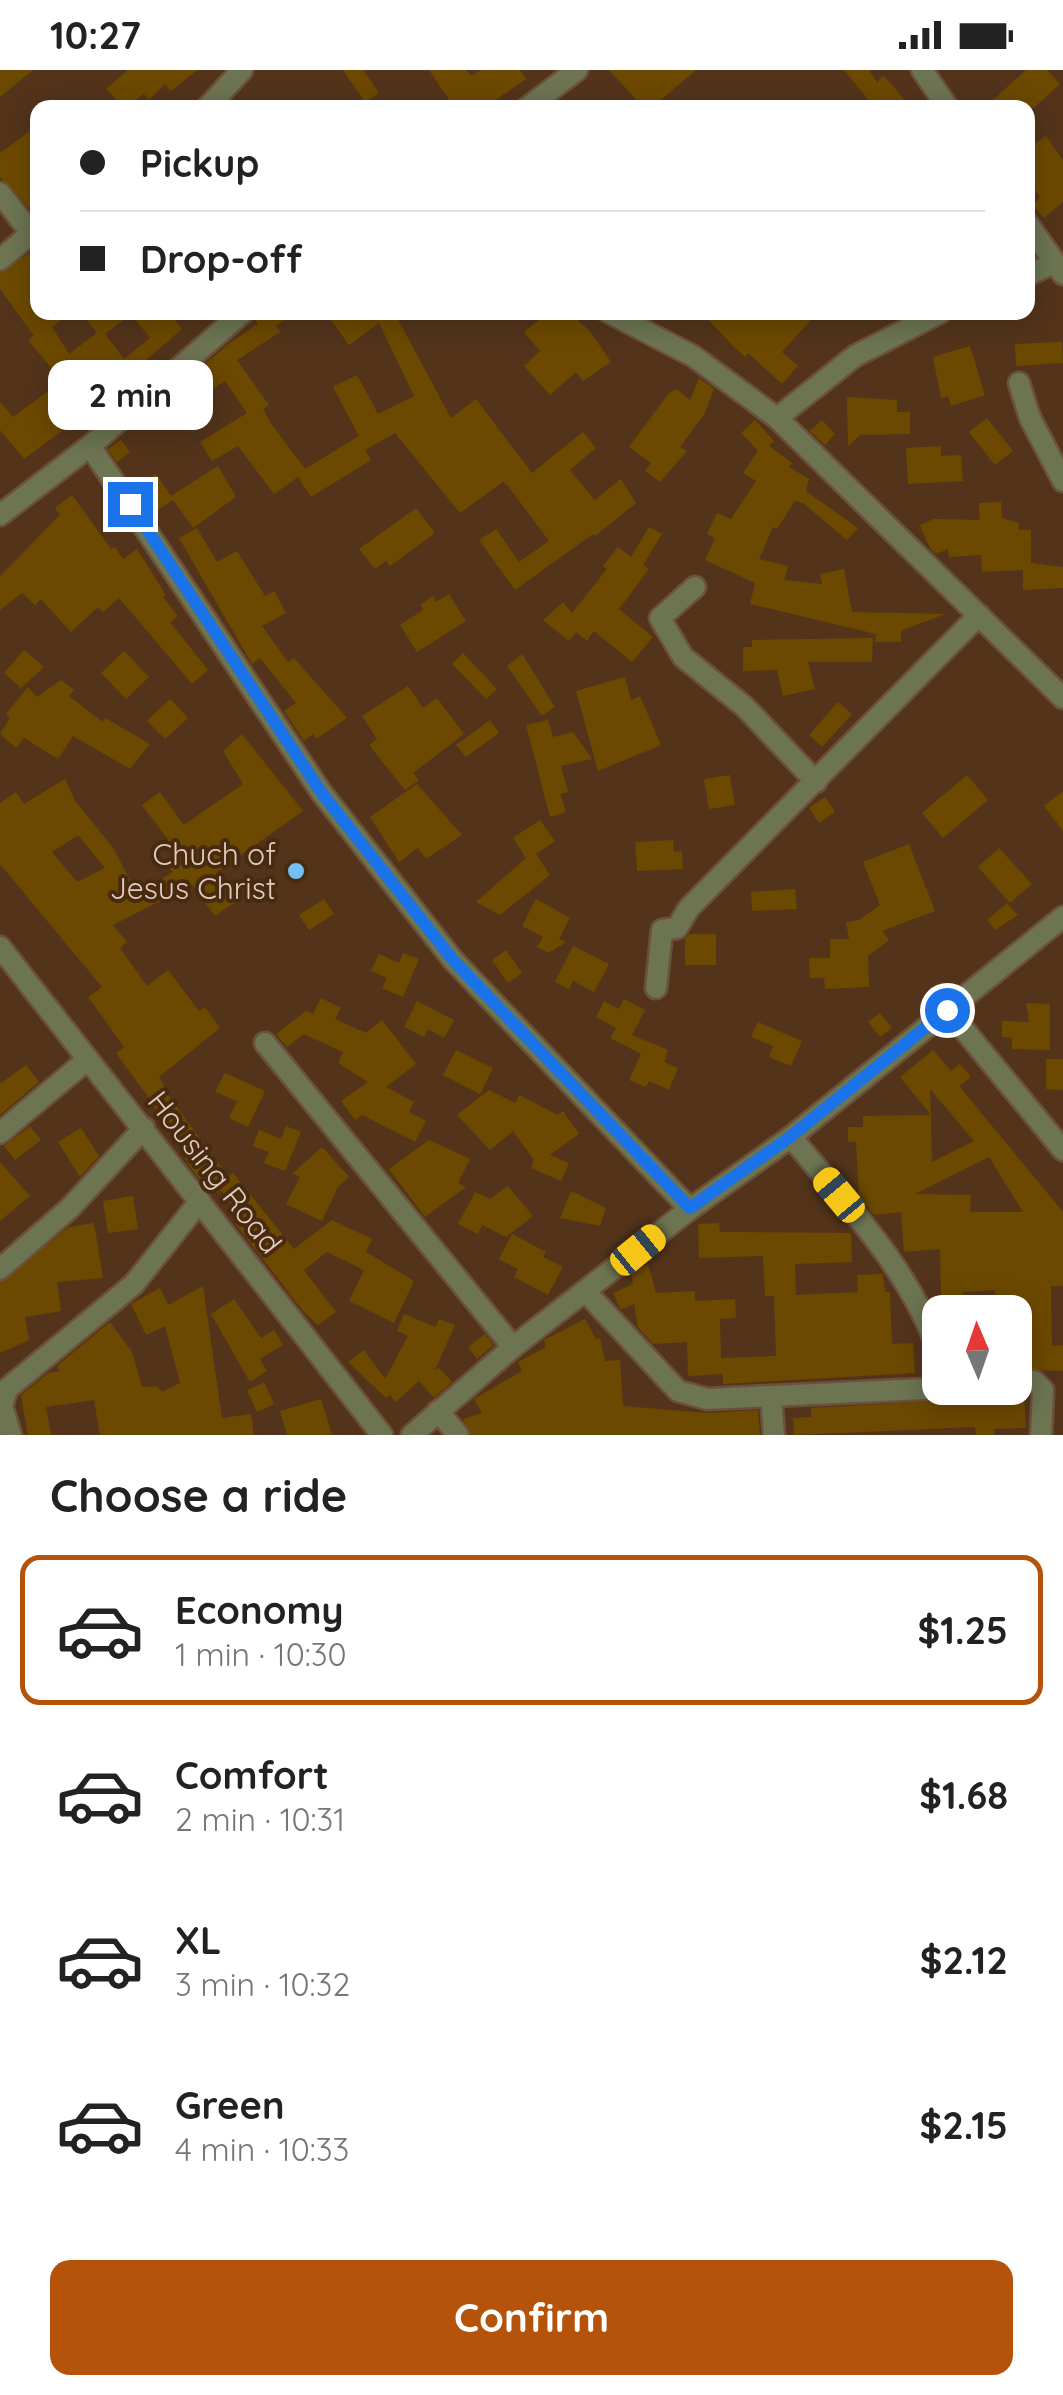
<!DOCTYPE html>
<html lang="en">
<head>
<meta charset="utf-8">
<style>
	:root { --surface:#fff; --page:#f6f6f6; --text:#222; --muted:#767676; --line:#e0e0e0; --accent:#b45309 }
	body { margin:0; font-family:Quicksand,sans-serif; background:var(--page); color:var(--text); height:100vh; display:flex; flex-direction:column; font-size:38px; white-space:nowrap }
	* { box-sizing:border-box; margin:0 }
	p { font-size:32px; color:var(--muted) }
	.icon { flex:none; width:55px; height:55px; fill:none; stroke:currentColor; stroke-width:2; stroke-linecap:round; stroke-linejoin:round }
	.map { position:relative; height:1365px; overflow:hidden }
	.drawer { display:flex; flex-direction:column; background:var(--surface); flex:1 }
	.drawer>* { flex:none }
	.top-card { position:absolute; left:30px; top:30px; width:1005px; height:220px; border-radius:20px; box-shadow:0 5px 25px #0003; display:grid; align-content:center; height:220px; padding:0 50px; background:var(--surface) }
	.needle { width:65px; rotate:358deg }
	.buttons { position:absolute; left:922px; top:1225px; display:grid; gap:20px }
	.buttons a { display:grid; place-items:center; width:110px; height:110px; border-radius:20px; background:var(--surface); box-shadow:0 5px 25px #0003; font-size:50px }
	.end { position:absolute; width:45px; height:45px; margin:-22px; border:12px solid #1a73e8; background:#fff; box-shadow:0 0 0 5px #fff }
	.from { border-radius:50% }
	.bubble { position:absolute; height:70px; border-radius:20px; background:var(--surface); box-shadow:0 5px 25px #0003; font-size:32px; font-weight:700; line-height:70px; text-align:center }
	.car { position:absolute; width:30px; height:60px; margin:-30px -15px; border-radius:12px; box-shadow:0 0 8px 2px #0007; background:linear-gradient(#f5c518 24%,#345 0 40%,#f5c518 0 76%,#345 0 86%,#f5c518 0) }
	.top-card b { display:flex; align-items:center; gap:35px; height:95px; font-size:38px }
	.top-card b+b { border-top:2px solid var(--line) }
	.top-card i { width:25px; height:25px; background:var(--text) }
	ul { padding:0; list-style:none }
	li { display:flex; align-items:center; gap:30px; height:150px; margin:0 20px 15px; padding:0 30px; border:5px solid transparent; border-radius:20px }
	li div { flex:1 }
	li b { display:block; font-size:38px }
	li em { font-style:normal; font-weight:700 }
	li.active { border-color:var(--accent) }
	li>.icon { width:90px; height:90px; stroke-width:1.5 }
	h2 { padding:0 50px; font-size:45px; line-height:120px }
	.primary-button { display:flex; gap:20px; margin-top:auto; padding:20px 50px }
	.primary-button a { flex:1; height:115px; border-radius:20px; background:var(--accent); color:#fff; font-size:40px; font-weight:700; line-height:115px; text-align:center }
	.status { display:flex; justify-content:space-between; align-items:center; height:70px; padding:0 50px; background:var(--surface); direction:ltr }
	.status svg { height:28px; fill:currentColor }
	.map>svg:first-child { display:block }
	.building { fill:#6c4900; fill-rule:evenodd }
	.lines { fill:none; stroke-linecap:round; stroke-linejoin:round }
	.minor-casing { stroke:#6d5039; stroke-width:25 }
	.tertiary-casing { stroke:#6d5039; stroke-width:25 }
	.minor { stroke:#6c7452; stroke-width:20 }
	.tertiary { stroke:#6c7452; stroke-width:20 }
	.route { stroke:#1a73e8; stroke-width:12 }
	.poi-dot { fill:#71c1f5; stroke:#482a10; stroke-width:4 }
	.labels { text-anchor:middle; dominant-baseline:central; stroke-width:8; stroke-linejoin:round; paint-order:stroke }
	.poi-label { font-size:30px; fill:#e1cdbf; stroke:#482a10; text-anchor:end }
	.street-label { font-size:30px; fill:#e1cdbf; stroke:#482a10 }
</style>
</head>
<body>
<div class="status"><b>10:27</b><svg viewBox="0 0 49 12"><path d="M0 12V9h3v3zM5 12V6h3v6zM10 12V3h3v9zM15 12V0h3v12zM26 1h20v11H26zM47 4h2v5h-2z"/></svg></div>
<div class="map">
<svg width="1063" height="1365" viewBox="0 0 1063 1365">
	<rect width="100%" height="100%" fill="#53341b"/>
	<g class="building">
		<path d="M0 0H33L0 27Z"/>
		<path d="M128 0H197L171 21 165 14 149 30 144 24 125 38 106 19Z"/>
		<path d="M343 0H363L379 23 365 32Z"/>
		<path d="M429 0H466L471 6 481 0H520L526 9 484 38H455Z"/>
		<path d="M609 0H696L662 29 669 38H644Z"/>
		<path d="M844 0H869L877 12 884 6 912 38H875Z"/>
		<path d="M1026 0H1047L1060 14 1034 38H984Z"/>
		<path d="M38 55V133L30 139 0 107V83Z"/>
		<path d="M1046 66 1063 91V132L1044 148 1032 135 1040 128 1028 109V78Z"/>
		<path d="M32 181 38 189V242H72L52 257 69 284 97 263 81 242H168L182 259 146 290 150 296 24 389 0 360V332L13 347 62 311 28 270 34 266 0 219V203ZM131 244 150 268 124 289 105 264Z"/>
		<path d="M265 242H296L276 256 280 262 237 290 269 335 263 339 272 355 305 399 359 366 333 317 357 305 378 344 414 326 379 253 349 275 325 242H394L451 348 476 329 532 403 583 362 596 378 570 400 595 430 621 409 636 433 595 466 593 464 515 520 479 470 496 459 519 492 549 471 508 416 503 412 460 443 395 363 365 380 371 390 311 427 298 407 274 424 238 376 212 391 200 372 247 343 225 311 181 339 171 324 227 275 258 254 255 249Z"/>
		<path d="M532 242H568L589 260 611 292 583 311 576 302 550 325 524 296 540 281 524 262 539 250Z"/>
		<path d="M701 242H818L782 282 798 296 782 314 748 283 745 287 733 276Z"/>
		<path d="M1062 272 1063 293 1016 296 1015 274Z"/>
		<path d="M970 276 985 325 951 336 948 326 941 328 933 287Z"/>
		<path d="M699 308 714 319 705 343 680 377 687 381 660 412 645 401 651 393 629 377 669 323 676 319 690 330Z"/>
		<path d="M847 327 897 330V342H910V364L860 365 848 376Z"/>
		<path d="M987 348 1013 381 995 395 969 362Z"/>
		<path d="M755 350 774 371 769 376 792 393 789 397 809 409 806 421 858 458 847 470 803 433 795 431 777 459 773 457 759 489 788 496 784 510 822 514 820 504 844 499 852 542 945 544 901 561V572H875L876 564 750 534 755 513 705 490 715 468 707 464 717 443 731 449 756 411 743 403 758 381 741 363Z"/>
		<path d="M822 350 835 364 825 375 810 361Z"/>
		<path d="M121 370 130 382 117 392 108 379Z"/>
		<path d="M941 376V386L961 385 963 411 908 414 906 378Z"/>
		<path d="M218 396 236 427 193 458 173 430 155 442 138 415 156 404 171 426Z"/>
		<path d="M72 425 111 479 115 477 123 489 137 479 166 525 163 527 178 546 170 552 208 600 192 614 119 528 103 542 98 537 71 562 41 529 35 535 22 523 0 540V506L60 445 55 438Z"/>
		<path d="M1001 432 1002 448 1019 453V460H1031V493L1063 497V518L1023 520V500L982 502 981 485 949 487 948 479 936 484 930 478 920 455 934 449 980 450 979 433Z"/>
		<path d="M416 438 435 463 390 496 386 491 375 499 359 479Z"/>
		<path d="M649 457 662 464 643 495 649 499 619 539 653 567 632 592 594 561 587 571 576 562 569 571 543 550 563 532 572 543 607 499 603 496 618 477 631 487Z"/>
		<path d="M197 458 217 492 237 481 265 526 274 521 286 543 262 556 288 592 294 588 347 648 316 669 313 664 304 671 284 641 296 633 260 588 252 594 179 468Z"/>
		<path d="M449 524 466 551 417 582 400 555 423 540 420 535 433 526 436 532Z"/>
		<path d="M873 568 872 592H808L815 619 783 626 777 600 743 601V577H752V570Z"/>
		<path d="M24 580 44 597 21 618 4 603Z"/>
		<path d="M124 581 149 607 126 629 101 603Z"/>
		<path d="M463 583 497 619 486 629 452 594Z"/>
		<path d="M522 584 555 637 542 646 507 596Z"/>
		<path d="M625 607 631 630 640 626 661 675 598 701 576 621Z"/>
		<path d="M61 610 74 620 69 626 103 652 105 648 150 674 130 699 73 666 58 689 24 668 16 678 0 664 10 648 6 644 28 617 37 627Z"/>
		<path d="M408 616 423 638 437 628 464 664 413 703 419 710 405 720 369 675 377 669 362 646Z"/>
		<path d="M170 629 188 648 165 669 147 651Z"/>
		<path d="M838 632 852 644 822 677 809 665Z"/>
		<path d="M490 650 499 663 466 687 456 675Z"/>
		<path d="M548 650 553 667 573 662 592 689 561 696 568 722 560 724 566 742 550 747 526 655Z"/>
		<path d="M242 664 303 741 217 802 237 831 215 846 192 815 113 855 127 872 120 878 147 916 168 900 199 941 205 937 220 958 159 1007 170 1028 228 1106 233 1103 294 1179 332 1150 372 1169 366 1182 414 1211 394 1253 349 1231 364 1200 327 1182 304 1200 336 1242 318 1255 303 1241 235 1153 240 1148 221 1120 217 1123 209 1111 203 1114 192 1100 177 1073 180 1071 116 983 124 977 88 927 102 917 0 794V733L16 722 24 734 65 709 75 731 114 779 132 815 139 811 144 820 173 802 168 796 181 787 142 735 160 722 184 755 243 714 223 681ZM78 765 105 798 77 812 52 782Z"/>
		<path d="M730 705 735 735 709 739 704 709Z"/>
		<path d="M967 705 988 730 943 768 922 743Z"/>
		<path d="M417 714 462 765 426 789 418 778 399 792 370 747Z"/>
		<path d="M1063 721V761L1044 736Z"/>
		<path d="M825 727 835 742 819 753 809 738Z"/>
		<path d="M540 750 555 771 536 784 550 805 500 845 476 832 526 788 513 768Z"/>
		<path d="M673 770 674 782 682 781 683 799 637 801 635 772Z"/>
		<path d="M909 774 935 841 882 861 889 870 868 886 869 917 825 919 824 908H810L809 888H830V869H849L846 852 859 850 880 835 863 792Z"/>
		<path d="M999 778 1032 814 1010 833 978 797Z"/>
		<path d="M795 819 797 839 752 841 751 822Z"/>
		<path d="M324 829 334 844 309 860 299 845Z"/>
		<path d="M536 829 570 848 559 869 566 872 549 883 537 877 543 867 522 856Z"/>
		<path d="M1007 833 1018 845 995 860 987 850Z"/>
		<path d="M689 864H716V895H685V869Z"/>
		<path d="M573 876 609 894 594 922 573 911 569 919 555 912Z"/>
		<path d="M506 880 522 903 508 913 492 890Z"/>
		<path d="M403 883 419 889 403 927 382 918 387 908 371 901 379 884 399 893Z"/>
		<path d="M321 928 341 938 335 949 366 963 382 950 416 994 386 1017 414 1032 409 1042 426 1051 415 1072 362 1045 355 1050 341 1031 368 1012 338 993 343 982 304 964 287 977 276 964 306 941 313 944Z"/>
		<path d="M624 929 645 940 632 965 668 980 664 992 678 998 669 1020 649 1011 646 1017 629 1010 641 984 610 968 616 958 596 947 604 931 619 939Z"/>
		<path d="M417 931 454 950 444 968 428 959 424 967 404 957Z"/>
		<path d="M1026 933 1050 934V980L1012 979V968L1002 967V951L1029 952Z"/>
		<path d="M880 943 892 958 880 967 868 952Z"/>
		<path d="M758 952 802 971 791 996 769 987 773 976 751 967Z"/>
		<path d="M456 980 493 998 480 1024 443 1005Z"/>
		<path d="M933 980 951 1001 960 994 971 1007 959 1016 1063 1142V1216H1051L1052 1276 1063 1275V1301L1015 1299V1242H996L995 1220 963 1222V1234L941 1235 940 1179 904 1182 901 1142 874 1145 859 1126 856 1072H848V1057H863V1046L931 1045 932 1092 974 1071 930 1019 931 1045 900 1007ZM989 1087 1023 1142H970L971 1125 915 1124Z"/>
		<path d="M1046 989H1063V1020L1046 1019Z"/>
		<path d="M26 995 39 1012 0 1045V1014Z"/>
		<path d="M225 1003 265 1021 248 1057 229 1048 237 1031 215 1022Z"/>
		<path d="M489 1020 515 1033 519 1025 558 1045 563 1041 579 1064 550 1085 569 1093 561 1111 531 1098 534 1090 513 1061 490 1080 457 1045Z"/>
		<path d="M30 1056 41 1070 15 1090 4 1076Z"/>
		<path d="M286 1056 301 1062 285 1101 264 1093 269 1082 253 1076 259 1060 281 1069Z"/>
		<path d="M81 1058 99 1086 80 1107 58 1072Z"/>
		<path d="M429 1070 470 1089 458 1113 466 1117 425 1147 389 1099Z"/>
		<path d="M322 1077 349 1107 338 1117 322 1151 286 1134 300 1107 292 1104Z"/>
		<path d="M0 1092 30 1126 0 1151Z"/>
		<path d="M508 1116 533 1146 506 1167 482 1155 478 1164 458 1154 475 1122 490 1129Z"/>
		<path d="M571 1121 606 1138 600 1156 560 1148Z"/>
		<path d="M133 1126 138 1159 108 1163 103 1131Z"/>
		<path d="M94 1153 103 1208 57 1212 61 1241 25 1247 29 1270 0 1283V1212L69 1157Z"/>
		<path d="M719 1153 720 1162 851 1163 852 1192 795 1194 796 1225 858 1222 857 1205 883 1204 885 1222H890L892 1274 913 1273 915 1303 723 1314V1304L688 1306 687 1272 653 1274 638 1257 634 1234 621 1240 613 1223 633 1214 631 1202 648 1194 656 1223 695 1221V1231L735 1229 736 1248 720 1249 721 1288 776 1286 774 1226H765L763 1186 699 1188 698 1154Z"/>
		<path d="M512 1164 546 1182 543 1187 563 1197 548 1225 514 1207 518 1199 499 1189Z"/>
		<path d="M203 1216 222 1348 251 1344 254 1365H100L94 1330 46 1337 51 1365H28L21 1325 48 1303 60 1301 57 1296 110 1252 132 1282 142 1317 157 1316 162 1322 180 1313 165 1256 146 1265 131 1234 160 1218 168 1235Z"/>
		<path d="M234 1229 261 1268 274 1260 283 1275 260 1289 267 1301 250 1312 211 1244Z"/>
		<path d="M404 1244 435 1257 439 1249 455 1255 435 1300 439 1298 452 1312 434 1328 419 1311 396 1332 390 1325 386 1328 348 1292 364 1280 385 1309 408 1266 397 1261Z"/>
		<path d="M585 1249 596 1269 600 1268 605 1291 620 1290 623 1336 707 1343 758 1340 760 1365H471L463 1349 482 1343 474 1329 522 1301 518 1292 546 1277 544 1270Z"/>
		<path d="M485 1264 494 1275 477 1289 468 1277Z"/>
		<path d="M264 1312 274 1334 257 1342 247 1320Z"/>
		<path d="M1024 1326 1026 1358 994 1359V1365H976L975 1357 794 1365 793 1348 811 1347V1338Z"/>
		<path d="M321 1329 332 1365H287L280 1341Z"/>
	</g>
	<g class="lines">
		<g class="minor-casing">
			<g id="minor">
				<path d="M922 0 948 38"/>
				<path d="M207 38 242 0"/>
				<path d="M0 123 31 163 38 158"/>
				<path d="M1028 154 1063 204"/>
				<path d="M0 190 31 163"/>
				<path d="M1028 205 1054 193"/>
				<path d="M608 242 693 286 777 348 1063 628"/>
				<path d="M1019 313 1030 348 1063 411"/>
				<path d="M777 348 855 286 941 242"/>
				<path d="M90 376 321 722 453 890 690 1139 513 1277 412 1365"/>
				<path d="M695 517 660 548 683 587 745 637 816 712"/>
				<path d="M656 918 662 860 677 858 689 838 979 545"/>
				<path d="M947 939 1063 1080"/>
				<path d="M265 973 513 1277"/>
				<path d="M0 1063 87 990"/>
				<path d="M791 1067C848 1136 910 1199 940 1285"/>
				<path d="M690 1139 791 1067 1063 847"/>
				<path d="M0 1199 70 1138 144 1058"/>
				<path d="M586 1222 678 1321 707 1329 945 1318"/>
				<path d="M1015 1313 1034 1311 1043 1320 1041 1365"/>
				<path d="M771 1326 774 1365"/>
				<path d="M438 1341 458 1365"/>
				<path d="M11 1365 2 1336 7 1319 134 1214 200 1131"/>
			</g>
		</g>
		<g class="tertiary-casing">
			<g id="tertiary">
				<path d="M527 38 577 0"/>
				<path d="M0 445 90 376 243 242"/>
				<path d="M0 877 382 1365"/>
			</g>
		</g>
		<use href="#minor" class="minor"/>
		<use href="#tertiary" class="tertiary"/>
	</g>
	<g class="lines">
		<path class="route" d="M130 434 321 722 453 890 690 1138 790 1067 947 940"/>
	</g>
	<circle class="poi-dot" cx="296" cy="801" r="10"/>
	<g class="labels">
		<g class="poi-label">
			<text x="276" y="784">Chuch of<tspan x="276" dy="34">Jesus Christ</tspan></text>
		</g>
		<g class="street-label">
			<text transform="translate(215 1102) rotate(52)">Housing Road</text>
		</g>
	</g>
</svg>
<div class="buttons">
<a><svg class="needle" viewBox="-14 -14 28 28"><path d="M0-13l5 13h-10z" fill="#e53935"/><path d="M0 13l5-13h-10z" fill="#767676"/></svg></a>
</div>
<i class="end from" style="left:947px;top:940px"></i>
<i class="end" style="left:130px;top:434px"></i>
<div class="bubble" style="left:48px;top:290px;width:165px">2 min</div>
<i class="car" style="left:839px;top:1125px;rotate:320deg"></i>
<i class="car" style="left:638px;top:1180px;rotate:51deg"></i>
<div class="top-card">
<b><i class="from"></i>Pickup</b>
<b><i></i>Drop-off</b>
</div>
</div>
<section class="drawer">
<h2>Choose a ride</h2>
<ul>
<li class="active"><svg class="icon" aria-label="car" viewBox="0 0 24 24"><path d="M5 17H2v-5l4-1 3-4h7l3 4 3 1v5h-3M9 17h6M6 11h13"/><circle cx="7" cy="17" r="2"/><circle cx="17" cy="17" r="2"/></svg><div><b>Economy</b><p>1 min · 10:30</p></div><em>$1.25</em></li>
<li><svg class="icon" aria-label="car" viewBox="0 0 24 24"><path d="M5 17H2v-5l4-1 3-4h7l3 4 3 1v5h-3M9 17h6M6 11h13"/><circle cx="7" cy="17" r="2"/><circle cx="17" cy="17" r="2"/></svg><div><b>Comfort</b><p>2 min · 10:31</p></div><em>$1.68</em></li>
<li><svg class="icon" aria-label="car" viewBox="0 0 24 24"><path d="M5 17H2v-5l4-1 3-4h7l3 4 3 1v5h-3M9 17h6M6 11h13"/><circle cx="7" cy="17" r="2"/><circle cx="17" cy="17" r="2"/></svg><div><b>XL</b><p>3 min · 10:32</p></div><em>$2.12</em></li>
<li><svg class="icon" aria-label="car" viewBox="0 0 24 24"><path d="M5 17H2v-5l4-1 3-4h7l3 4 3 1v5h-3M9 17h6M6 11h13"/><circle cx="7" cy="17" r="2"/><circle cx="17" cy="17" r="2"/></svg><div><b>Green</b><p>4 min · 10:33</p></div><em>$2.15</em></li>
</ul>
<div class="primary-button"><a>Confirm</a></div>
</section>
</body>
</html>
